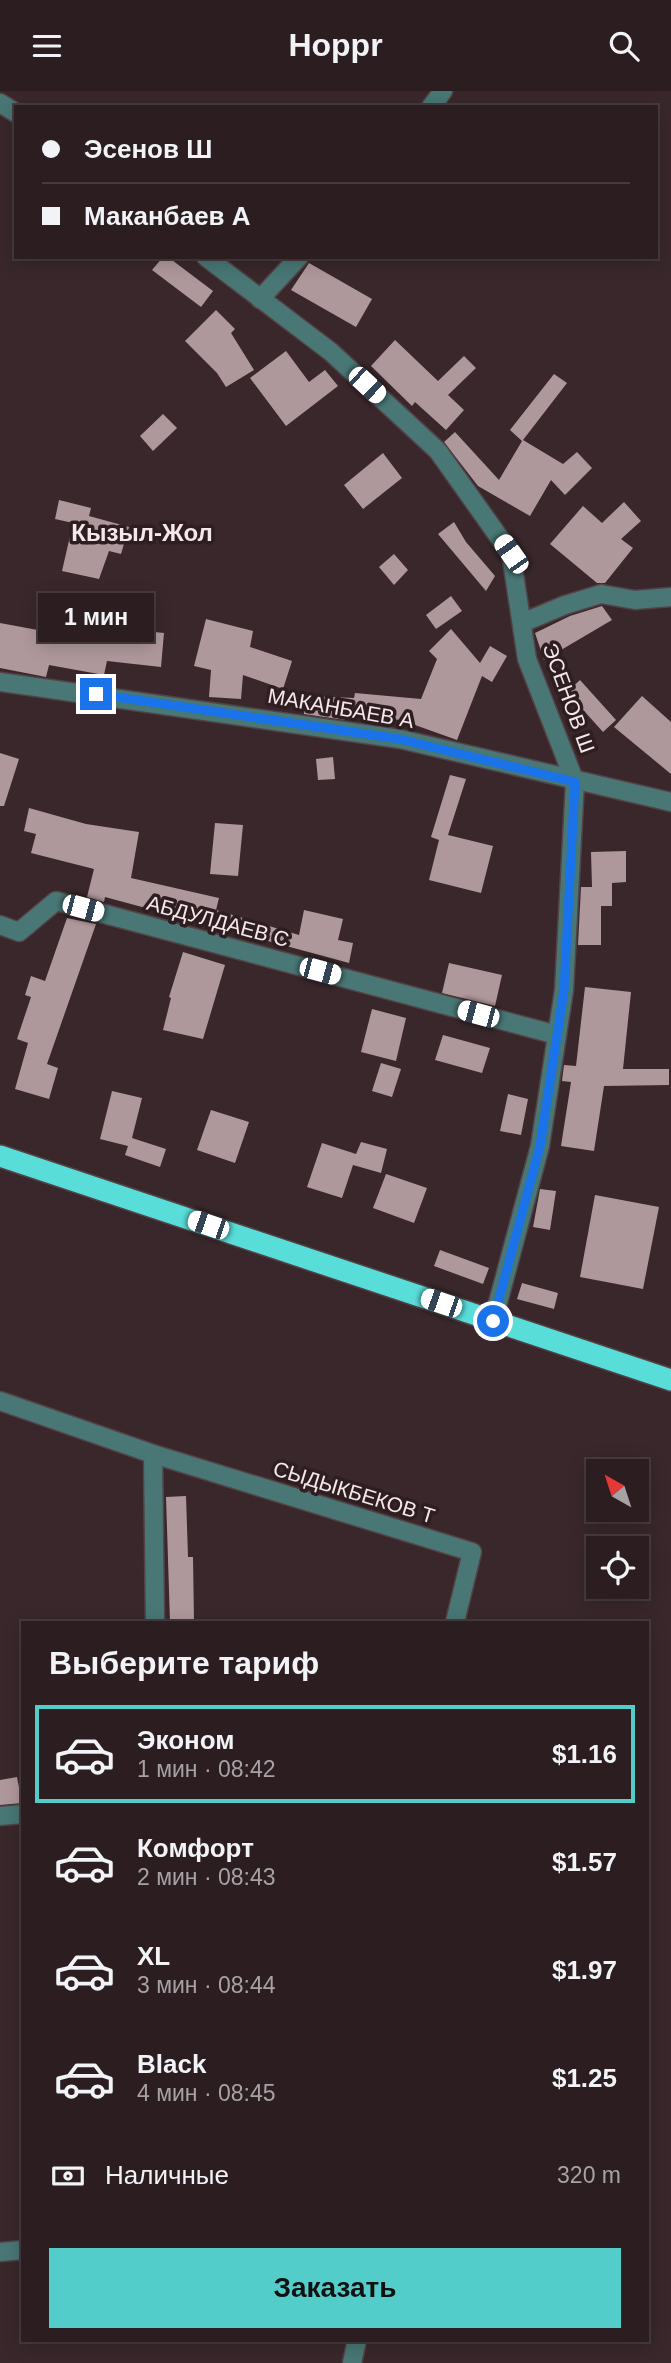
<!DOCTYPE html>
<html lang="ru">
<head>
<meta charset="utf-8">
<style>
	:root { --surface:#2b1d20; --page:#332629; --text:#f1f3f6; --muted:#a6a2a5; --line:#473b3e; --accent:#53cdc9 }
	body { margin:0; font-family:Arial,sans-serif; background:var(--page); color:var(--text); height:100vh; display:flex; flex-direction:column; font-size:26px; white-space:nowrap }
	* { box-sizing:border-box; margin:0 }
	p { font-size:23px; color:var(--muted) }
	.icon { flex:none; width:38px; height:38px; fill:none; stroke:currentColor; stroke-width:2; stroke-linecap:round; stroke-linejoin:round }
	.map { position:relative; flex:1; overflow:hidden }
	.sheet { position:absolute; left:21px; top:1530px; width:628px; height:721px; display:flex; flex-direction:column; background:var(--surface); border-radius:0px; box-shadow:0 4px 18px #0003,0 0 0 2px var(--line) }
	.sheet>* { flex:none }
	.top-card { position:absolute; left:14px; top:14px; width:644px; height:154px; border-radius:0px; box-shadow:0 4px 18px #0003,0 0 0 2px var(--line); display:grid; align-content:center; height:154px; padding:0 28px; background:var(--surface) }
	.needle { width:46px; rotate:321deg }
	.fabs { position:absolute; left:586px; top:1368px; display:grid; gap:14px }
	.fabs a { display:grid; place-items:center; width:63px; height:63px; border-radius:0px; background:var(--surface); box-shadow:0 4px 18px #0003,0 0 0 2px var(--line); font-size:35px }
	.end { position:absolute; width:32px; height:32px; margin:-16px; border:9px solid #1a73e8; background:#fff; box-shadow:0 0 0 4px #fff }
	.from { border-radius:50% }
	.bubble { position:absolute; height:49px; border-radius:0px; background:var(--surface); box-shadow:0 4px 18px #0003,0 0 0 2px var(--line); font-size:23px; font-weight:700; line-height:49px; text-align:center }
	.car { position:absolute; width:21px; height:42px; margin:-21px -10px; border-radius:9px; box-shadow:0 0 5px 2px #0007; background:linear-gradient(#fff 24%,#345 0 40%,#fff 0 76%,#345 0 86%,#fff 0) }
	.top-card b { display:flex; align-items:center; gap:24px; height:66px; font-size:26px }
	.top-card b+b { border-top:2px solid var(--line) }
	.top-card i { width:18px; height:18px; background:var(--text) }
	ul { padding:0; list-style:none }
	li { display:flex; align-items:center; gap:21px; height:98px; margin:0 14px 10px; padding:0 14px; border:4px solid transparent; border-radius:0px }
	li div { flex:1 }
	li b { display:block; font-size:26px }
	li em { font-style:normal; font-weight:700 }
	li.on { border-color:var(--accent) }
	li>.icon { width:63px; height:63px; stroke-width:1.5 }
	h2 { padding:0 28px; font-size:32px; line-height:84px }
	.pay { display:flex; align-items:center; gap:18px; height:77px; padding:0 28px; font-size:26px }
	.pay p { margin-inline-start:auto }
	.button { display:flex; gap:14px; margin-top:auto; padding:14px 28px }
	.button a { flex:1; height:80px; border-radius:0px; background:var(--accent); color:#111; font-size:28px; font-weight:700; line-height:80px; text-align:center }
	header { display:flex; justify-content:space-between; align-items:center; height:91px; padding:0 28px; background:var(--surface); font-size:32px; font-weight:700 }
	.map>svg:first-child { display:block }
	.building { fill:#af989c }
	.lines { fill:none; stroke-linecap:round; stroke-linejoin:round }
	.minor-casing { stroke:#534246; stroke-width:21 }
	.highway-casing { stroke:#534246; stroke-width:24 }
	.minor { stroke:#487775; stroke-width:18 }
	.highway { stroke:#59ddd9; stroke-width:21 }
	.route { stroke:#1a73e8; stroke-width:9 }
	.labels { text-anchor:middle; dominant-baseline:central; stroke-width:7; stroke-linejoin:round; paint-order:stroke }
	.street-label { font-size:21px; fill:#f5e8ea; stroke:#2f1e21 }
	.quarter-label { font-size:24px; font-weight:bold; fill:#f5e8ea; stroke:#2f1e21 }
</style>
</head>
<body>
<header><svg class="icon" aria-label="menu" viewBox="0 0 24 24"><path d="M4 6h16M4 12h16M4 18h16"/></svg>Hoppr<svg class="icon" aria-label="search" viewBox="0 0 24 24"><circle cx="10" cy="10" r="6"/><path d="M15 15l6 6"/></svg></header>
<div class="map">
<svg width="671" height="2272" viewBox="0 0 671 2272">
	<rect width="100%" height="100%" fill="#39272b"/>
	<g class="building">
		<path d="M163 166H168L213 200 201 216 152 179Z"/>
		<path d="M309 172 372 208 356 236 291 199Z"/>
		<path d="M216 219 235 238 231 242 254 279 226 296 217 282 185 250Z"/>
		<path d="M395 249 438 290 464 265 476 277 448 304 464 319 446 339 415 311 412 315 371 275Z"/>
		<path d="M286 260 309 291 325 279 338 295 286 335 250 287Z"/>
		<path d="M554 283 567 292 523 349 563 373 577 361 592 377 565 404 551 389 530 425 478 395 444 351 455 341 499 389 522 350 510 339Z"/>
		<path d="M163 323 177 337 153 360 140 345Z"/>
		<path d="M383 362 402 387 363 418 344 394Z"/>
		<path d="M59 409 91 417 89 425 129 436 121 463 109 460 99 488 62 480 73 432 55 428Z"/>
		<path d="M624 411 641 430 621 448 633 457 605 492H597L550 453 583 415 602 432Z"/>
		<path d="M454 431 466 451 495 485 486 500 438 443Z"/>
		<path d="M394 463 408 479 394 494 379 476Z"/>
		<path d="M451 505 462 520 436 538 426 524Z"/>
		<path d="M602 515 612 529 544 569 535 542 570 525Z"/>
		<path d="M76 519 127 533 125 538 164 542 161 576 107 570 104 584 49 574 46 586 0 577V532L70 545Z"/>
		<path d="M206 528 253 540 250 556 292 570 283 598 243 584 241 608 209 606 211 579 194 575Z"/>
		<path d="M451 538 480 572 490 555 507 565 492 591 482 585 457 649 401 629 350 624 349 629H345L304 623 305 605 354 607 355 602 421 608 437 568 429 560Z"/>
		<path d="M580 589 616 629 603 641 567 601Z"/>
		<path d="M642 605 671 631V683L614 636Z"/>
		<path d="M0 662 19 668 4 715H0Z"/>
		<path d="M333 666 335 688 318 689 316 668Z"/>
		<path d="M450 684 466 688 448 744 493 755 481 802 429 789 439 749 431 746Z"/>
		<path d="M29 717 86 733 139 741 131 787 219 807 216 819 299 844 304 819 343 828 338 849 353 852 349 872 105 806 104 811 87 806 94 778 31 762 36 743 24 740Z"/>
		<path d="M215 732 243 734 238 785 210 783Z"/>
		<path d="M626 760V791L612 792V815H601V854H578L581 796H592L591 761Z"/>
		<path d="M67 827 96 833 47 973 58 977 49 1008 15 998 28 952 17 948 31 906 25 904 31 885 45 890Z"/>
		<path d="M183 861 225 874 203 948 163 939 171 907 169 906Z"/>
		<path d="M449 872 502 884 495 915 442 902Z"/>
		<path d="M585 896 631 901 623 978H669V994L604 995 594 1060 561 1055 571 991 562 990 564 974 576 975Z"/>
		<path d="M372 918 406 927 396 970 361 961Z"/>
		<path d="M443 944 490 957 482 982 435 969Z"/>
		<path d="M381 972 401 978 392 1006 372 1000Z"/>
		<path d="M112 1000 142 1007 132 1047 166 1058 160 1076 125 1064 128 1055 100 1048Z"/>
		<path d="M508 1003 528 1008 521 1044 500 1040Z"/>
		<path d="M211 1019 249 1031 235 1072 197 1059Z"/>
		<path d="M361 1051 387 1058 381 1082 353 1074 342 1107 307 1096 322 1052 356 1063Z"/>
		<path d="M386 1083 427 1097 414 1132 373 1117Z"/>
		<path d="M540 1098 556 1100 550 1139 533 1136Z"/>
		<path d="M595 1104 659 1116 643 1198 580 1186Z"/>
		<path d="M440 1159 489 1177 483 1193 434 1175Z"/>
		<path d="M522 1192 558 1202 554 1218 517 1208Z"/>
		<path d="M186 1405 188 1466H193L194 1531H170L166 1406Z"/>
		<path d="M17 1686 22 1712 0 1714V1689Z"/>
	</g>
	<g class="lines">
		<g class="minor-casing">
			<g id="minor">
				<path d="M0 12 16 22"/>
				<path d="M431 16 443 0"/>
				<path d="M206 166 331 261 438 360 511 463 527 568 575 691 564 899 540 1055 493 1230"/>
				<path d="M260 208 299 166"/>
				<path d="M522 532 565 514 601 503 635 509 671 506"/>
				<path d="M0 591 400 648 671 711"/>
				<path d="M0 834 19 841 56 810 557 944"/>
				<path d="M0 1310 153 1363 472 1461 455 1531"/>
				<path d="M153 1363 155 1531"/>
				<path d="M0 1725 23 1723"/>
				<path d="M0 2161 23 2159"/>
				<path d="M352 2272 357 2249"/>
			</g>
		</g>
		<g class="highway-casing">
			<path id="highway" d="M0 1065 671 1289"/>
		</g>
		<use href="#minor" class="minor"/>
		<use href="#highway" class="highway"/>
	</g>
	<g class="lines">
		<path class="route" d="M96 603 400 648 575 691 564 899 540 1055 493 1230"/>
	</g>
	<g class="labels">
		<g class="street-label">
			<text transform="translate(569 607) rotate(70)">ЭСЕНОВ Ш</text>
			<text transform="translate(341 617) rotate(10)">МАКАНБАЕВ А</text>
			<text transform="translate(218 830) rotate(15)">АБДУЛДАЕВ С</text>
			<text transform="translate(354 1401) rotate(17)">СЫДЫКБЕКОВ Т</text>
		</g>
		<g class="quarter-label">
			<text x="142" y="441">Кызыл-Жол</text>
		</g>
	</g>
</svg>
<div class="fabs">
<a><svg class="needle" viewBox="-14 -14 28 28"><path d="M0-13l5 13h-10z" fill="#e53935"/><path d="M0 13l5-13h-10z" fill="#a6a2a5"/></svg></a>
<a><svg class="icon" aria-label="locate" viewBox="0 0 24 24"><circle cx="12" cy="12" r="6"/><path d="M12 2v4M12 18v4M2 12h4M18 12h4"/></svg></a>
</div>
<i class="end from" style="left:493px;top:1230px"></i>
<i class="end" style="left:96px;top:603px"></i>
<div class="bubble" style="left:38px;top:502px;width:116px">1 мин</div>
<i class="car" style="left:367px;top:294px;rotate:133deg"></i>
<i class="car" style="left:511px;top:463px;rotate:325deg"></i>
<i class="car" style="left:83px;top:817px;rotate:105deg"></i>
<i class="car" style="left:320px;top:880px;rotate:105deg"></i>
<i class="car" style="left:478px;top:923px;rotate:285deg"></i>
<i class="car" style="left:208px;top:1134px;rotate:289deg"></i>
<i class="car" style="left:441px;top:1212px;rotate:289deg"></i>
<div class="top-card">
<b><i class="from"></i>Эсенов Ш</b>
<b><i></i>Маканбаев А</b>
</div>
<section class="sheet">
<h2>Выберите тариф</h2>
<ul>
<li class="on"><svg class="icon" aria-label="car" viewBox="0 0 24 24"><path d="M5 17H2v-5l4-1 3-4h7l3 4 3 1v5h-3M9 17h6M6 11h13"/><circle cx="7" cy="17" r="2"/><circle cx="17" cy="17" r="2"/></svg><div><b>Эконом</b><p>1 мин · 08:42</p></div><em>$1.16</em></li>
<li><svg class="icon" aria-label="car" viewBox="0 0 24 24"><path d="M5 17H2v-5l4-1 3-4h7l3 4 3 1v5h-3M9 17h6M6 11h13"/><circle cx="7" cy="17" r="2"/><circle cx="17" cy="17" r="2"/></svg><div><b>Комфорт</b><p>2 мин · 08:43</p></div><em>$1.57</em></li>
<li><svg class="icon" aria-label="car" viewBox="0 0 24 24"><path d="M5 17H2v-5l4-1 3-4h7l3 4 3 1v5h-3M9 17h6M6 11h13"/><circle cx="7" cy="17" r="2"/><circle cx="17" cy="17" r="2"/></svg><div><b>XL</b><p>3 мин · 08:44</p></div><em>$1.97</em></li>
<li><svg class="icon" aria-label="car" viewBox="0 0 24 24"><path d="M5 17H2v-5l4-1 3-4h7l3 4 3 1v5h-3M9 17h6M6 11h13"/><circle cx="7" cy="17" r="2"/><circle cx="17" cy="17" r="2"/></svg><div><b>Black</b><p>4 мин · 08:45</p></div><em>$1.25</em></li>
</ul>
<div class="pay"><svg class="icon" aria-label="cash" viewBox="0 0 24 24"><path d="M3 7h18v10H3z"/><circle cx="12" cy="12" r="2"/></svg>Наличные<p>320 m</p></div>
<div class="button"><a>Заказать</a></div>
</section>
</div>
</body>
</html>
